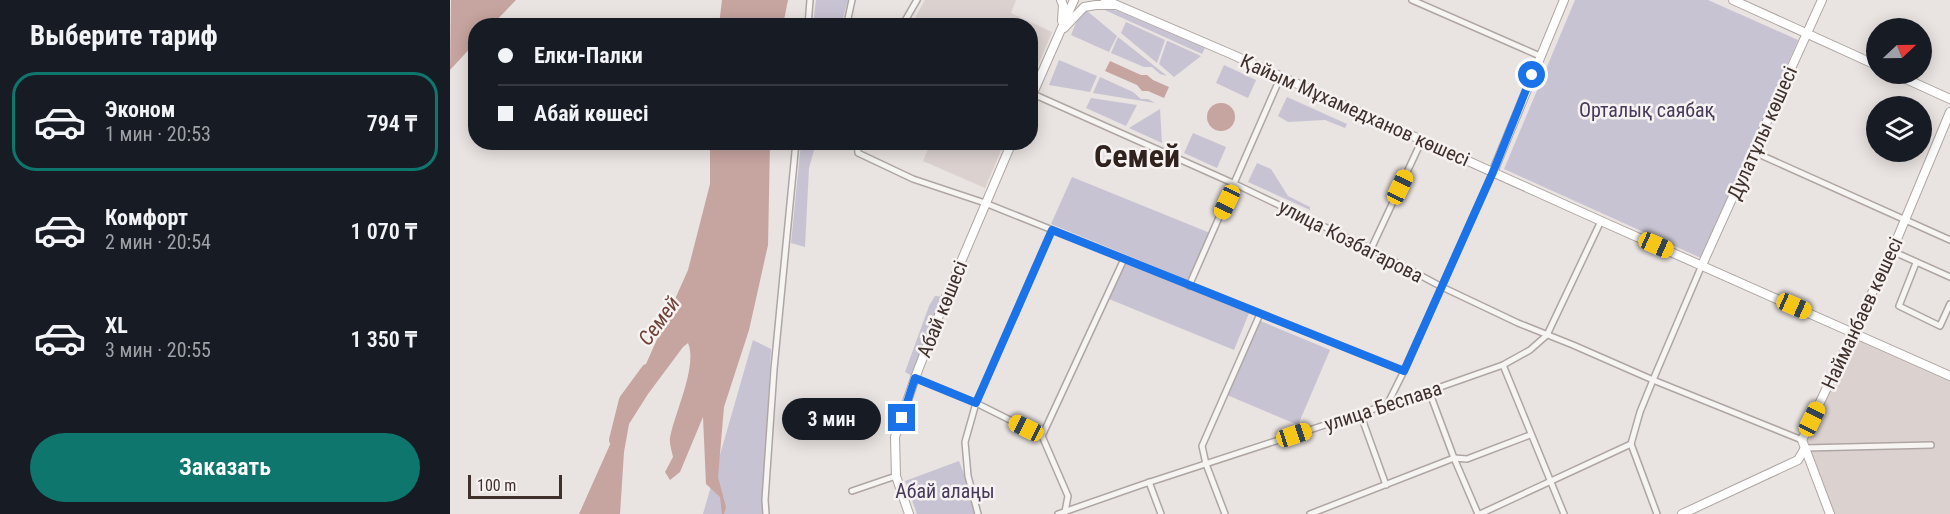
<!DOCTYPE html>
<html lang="ru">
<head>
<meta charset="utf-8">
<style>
	:root { --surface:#171b24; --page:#242831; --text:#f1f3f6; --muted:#9ea1a6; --line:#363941; --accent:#0f766e }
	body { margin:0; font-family:"Roboto Condensed",sans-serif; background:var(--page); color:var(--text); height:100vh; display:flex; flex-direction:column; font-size:22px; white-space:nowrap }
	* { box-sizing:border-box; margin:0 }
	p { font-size:20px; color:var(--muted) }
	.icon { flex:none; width:33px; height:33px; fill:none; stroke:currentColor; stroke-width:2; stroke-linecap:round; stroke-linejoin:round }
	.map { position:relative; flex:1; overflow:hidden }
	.drawer { display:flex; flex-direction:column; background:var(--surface); width:450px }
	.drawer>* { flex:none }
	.top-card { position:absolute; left:18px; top:18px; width:570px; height:132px; border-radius:24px; box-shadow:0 3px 15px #0003; display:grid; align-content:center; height:132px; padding:0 30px; background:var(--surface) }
	.needle { width:39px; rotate:68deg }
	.buttons { position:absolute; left:1416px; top:18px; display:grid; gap:12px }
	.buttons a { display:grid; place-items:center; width:66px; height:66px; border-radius:50%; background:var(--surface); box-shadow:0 3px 15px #0003; font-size:30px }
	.scale { position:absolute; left:18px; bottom:15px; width:94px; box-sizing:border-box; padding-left:6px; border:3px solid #3f302b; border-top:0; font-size:16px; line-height:21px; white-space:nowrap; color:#3f302b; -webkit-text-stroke:4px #f6f2f1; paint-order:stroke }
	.end { position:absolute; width:27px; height:27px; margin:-14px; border:8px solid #1a73e8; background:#fff; box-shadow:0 0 0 3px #fff }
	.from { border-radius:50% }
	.bubble { position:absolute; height:42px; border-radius:21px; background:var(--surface); box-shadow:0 3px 15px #0003; font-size:20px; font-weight:600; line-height:42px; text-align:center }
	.car { position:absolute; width:18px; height:36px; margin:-18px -9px; border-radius:8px; box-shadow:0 0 4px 2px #0007; background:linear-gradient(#f5c518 24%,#345 0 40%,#f5c518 0 76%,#345 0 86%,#f5c518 0) }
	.top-card b { display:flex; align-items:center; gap:21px; height:57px; font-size:22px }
	.top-card b+b { border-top:2px solid var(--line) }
	.top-card i { width:15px; height:15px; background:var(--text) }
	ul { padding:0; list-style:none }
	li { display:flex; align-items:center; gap:18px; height:99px; margin:0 12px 9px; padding:0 18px; border:3px solid transparent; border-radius:24px }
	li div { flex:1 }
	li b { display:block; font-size:22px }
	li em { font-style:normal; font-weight:600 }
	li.on { border-color:var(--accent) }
	li>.icon { width:54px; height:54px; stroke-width:1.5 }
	h2 { padding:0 30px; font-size:27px; line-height:72px }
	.action { display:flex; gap:12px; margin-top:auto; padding:12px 30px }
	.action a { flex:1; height:69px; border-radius:36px; background:var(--accent); color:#fff; font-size:24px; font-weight:600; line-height:69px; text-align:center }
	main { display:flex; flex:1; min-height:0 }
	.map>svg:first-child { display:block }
	.built { fill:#dbd2d0 }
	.green { fill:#c8c3d2 }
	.water { fill:#c6a49f }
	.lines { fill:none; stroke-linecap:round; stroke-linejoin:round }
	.river { stroke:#c6a49f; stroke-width:12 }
	.street-casing { stroke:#afa6a3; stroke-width:8 }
	.secondary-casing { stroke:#afa6a3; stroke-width:10 }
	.street { stroke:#f7f5f4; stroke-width:5 }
	.secondary { stroke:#fff; stroke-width:8 }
	.route { stroke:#1a73e8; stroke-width:8 }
	.labels { text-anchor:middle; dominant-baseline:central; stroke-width:5; stroke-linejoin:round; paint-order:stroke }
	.street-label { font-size:20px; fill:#3f302b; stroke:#f6f2f1 }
	.park-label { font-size:20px; fill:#47395a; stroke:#f6f2f1 }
	.water-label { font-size:21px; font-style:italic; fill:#704138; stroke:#f6f2f1 }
	.town-label { font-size:32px; font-weight:bold; fill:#30221d; stroke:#f6f2f1 }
</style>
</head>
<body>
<main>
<section class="drawer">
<h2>Выберите тариф</h2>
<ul>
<li class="on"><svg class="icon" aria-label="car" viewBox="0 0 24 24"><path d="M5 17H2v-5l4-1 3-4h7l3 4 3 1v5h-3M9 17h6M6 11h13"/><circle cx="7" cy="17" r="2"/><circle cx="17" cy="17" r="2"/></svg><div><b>Эконом</b><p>1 мин · 20:53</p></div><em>794 ₸</em></li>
<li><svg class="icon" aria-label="car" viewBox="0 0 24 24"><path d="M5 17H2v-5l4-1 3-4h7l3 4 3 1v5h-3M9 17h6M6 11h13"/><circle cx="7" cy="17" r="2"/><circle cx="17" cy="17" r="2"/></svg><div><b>Комфорт</b><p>2 мин · 20:54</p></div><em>1 070 ₸</em></li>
<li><svg class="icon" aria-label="car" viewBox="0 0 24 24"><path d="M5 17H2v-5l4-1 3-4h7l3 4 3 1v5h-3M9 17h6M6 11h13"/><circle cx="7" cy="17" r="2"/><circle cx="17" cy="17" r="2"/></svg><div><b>XL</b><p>3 мин · 20:55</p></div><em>1 350 ₸</em></li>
</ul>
<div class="action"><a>Заказать</a></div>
</section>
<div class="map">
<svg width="1500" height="514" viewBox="0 0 1500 514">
	<rect width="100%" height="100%" fill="#e9e3e1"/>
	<g class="built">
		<path d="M475 0H566L561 13 602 32 581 82 580 26 461 25Z"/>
		<path d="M481 142H554V143L535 188 473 161Z"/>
		<path d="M1405 336 1500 380V514H1385L1357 442Z"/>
	</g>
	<g class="green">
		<path d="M366 0H398L391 25H363Z"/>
		<path d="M1125 0H1258L1348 40 1251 258 1054 169Z"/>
		<path d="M648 7 668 11 755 48 752 54Z"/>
		<path d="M636 10 667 36 659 52 621 35 628 18Z"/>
		<path d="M676 22 715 40 707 63 671 33Z"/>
		<path d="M668 37 717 76 710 74 702 67H694L661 53Z"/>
		<path d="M717 41H718L751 56 724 77 709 64Z"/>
		<path d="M609 60 647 76 640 92 599 85Z"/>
		<path d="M774 65 806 80 798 98 766 83Z"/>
		<path d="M650 77 683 92 691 99H698L705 103 643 93Z"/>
		<path d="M837 97 897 124 895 128 875 120 838 122 828 116Z"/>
		<path d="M641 98 687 105 676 126 636 108Z"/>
		<path d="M710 109 712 143 679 128Z"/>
		<path d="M743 133 776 147 767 168 734 153Z"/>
		<path d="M351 143H366L359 168 355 247 341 243Z"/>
		<path d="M807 163 821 169 838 196 860 207V210L798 182Z"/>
		<path d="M622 177 760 233 740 281 601 224Z"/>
		<path d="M674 263 799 313 784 350 659 299Z"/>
		<path d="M485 296 496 297 465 378 455 372 479 306Z"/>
		<path d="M808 320 880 350 848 425 777 395Z"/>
		<path d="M303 340 321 349 312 514H253Z"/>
		<path d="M509 461 529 514H467L455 481Z"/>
	</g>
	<g class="water">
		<path d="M1 0H66L42 25 26 26 25 43 0 70Z"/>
		<path d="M272 0H338L333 25H269Z"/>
		<path d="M660 61 691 75H697L703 80 719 87 714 98 698 91H692L687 85 655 71Z"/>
		<circle cx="771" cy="117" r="14"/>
		<path d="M260 143H320L318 245 299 330 274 407 268 477 276 507 274 514H272L270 497 256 484 253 417 230 472 220 480 215 472 223 457C222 451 219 444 220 438 224 414 248 366 238 343L233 347 198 394 179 424 174 452 170 514H129L238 270 260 184Z"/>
	</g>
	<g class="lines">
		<path class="river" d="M165 440 175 400 197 370"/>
		<g class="street-casing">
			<g id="street">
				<path d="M962 0 1090 56"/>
				<path d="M358 26 360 0"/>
				<path d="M402 26 397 23 402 0"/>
				<path d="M452 26 467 0"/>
				<path d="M583 94 785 184 921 249 992 287 1068 323 1123 345 1203 380 1352 440"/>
				<path d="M407 142 408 153 463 179 535 203 954 371"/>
				<path d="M1304 152 1500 240"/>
				<path d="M921 249 972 140"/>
				<path d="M1442 251 1500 277"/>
				<path d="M1466 263 1449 306 1490 326 1500 304"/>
				<path d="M739 286 831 76"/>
				<path d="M1053 365 1114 514"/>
				<path d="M465 378 526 403 592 436"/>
				<path d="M979 391 1004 458 1028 514"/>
				<path d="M937 405 954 371 1043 172"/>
				<path d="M910 413 936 485"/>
				<path d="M1355 448 1481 445"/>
				<path d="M699 482 711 514"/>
				<path d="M402 491 446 476"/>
				<path d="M615 512 618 496 592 436 674 259"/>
				<path d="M316 514 315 500 324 369 346 142"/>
				<path d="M528 514 518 476 515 442 526 403 602 230"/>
				<path d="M608 514 691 485 979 391 1053 365 1080 350 1097 335 1151 221"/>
				<path d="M775 514 756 464 752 446 810 314"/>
				<path d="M860 514 1004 458 1017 459 1080 435"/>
				<path d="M1030 514 1181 444"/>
				<path d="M1207 514 1181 444 1190 412 1203 380 1252 265"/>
			</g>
		</g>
		<g class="secondary-casing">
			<g id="secondary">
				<path d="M611 0 613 5 612 21"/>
				<path d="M655 0 781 54 1151 221 1500 376"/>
				<path d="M1283 0 1426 65"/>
				<path d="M614 28 634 7 646 5H664"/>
				<path d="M1445 74 1500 99"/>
				<path d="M580 100 624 0"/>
				<path d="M1043 172 1114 0"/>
				<path d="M1252 265 1372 0"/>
				<path d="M459 514 446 476 445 437 465 378 496 297 562 142"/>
				<path d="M1232 514 1348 460 1355 448"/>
				<path d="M1380 514 1352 440 1442 251 1500 112"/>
			</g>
		</g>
		<use href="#street" class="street"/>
		<use href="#secondary" class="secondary"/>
	</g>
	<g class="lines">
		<path class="route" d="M452 418 465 378 526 403 602 230 954 371 1043 172 1082 75"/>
	</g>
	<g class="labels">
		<g class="street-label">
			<text transform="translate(905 110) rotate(24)">Қайым Мұхамедханов көшесі</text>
			<text transform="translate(1312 133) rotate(-66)">Дулатұлы көшесі</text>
			<text transform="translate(901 241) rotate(27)">улица Козбагарова</text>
			<text transform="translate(492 309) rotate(-68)">Абай көшесі</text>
			<text transform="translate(1412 313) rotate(-65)">Найманбаев көшесі</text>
			<text transform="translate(933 406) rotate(-18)">улица Беспава</text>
		</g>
		<g class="park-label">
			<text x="1197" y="110">Орталық саябақ</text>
			<text x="495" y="491">Абай алаңы</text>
		</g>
		<g class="water-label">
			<text transform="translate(209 321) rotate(-54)">Семей</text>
		</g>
		<g class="town-label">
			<text x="687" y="156">Семей</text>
		</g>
	</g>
</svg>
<div class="buttons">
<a><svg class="needle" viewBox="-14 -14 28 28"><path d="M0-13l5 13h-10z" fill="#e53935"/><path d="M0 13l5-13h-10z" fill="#9ea1a6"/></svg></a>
<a><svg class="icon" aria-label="layers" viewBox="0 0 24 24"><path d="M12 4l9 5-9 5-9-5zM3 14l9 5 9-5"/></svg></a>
</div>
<div class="scale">100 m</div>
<i class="end from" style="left:1082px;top:75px"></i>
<i class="end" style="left:452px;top:418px"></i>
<div class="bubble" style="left:332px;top:398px;width:99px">3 мин</div>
<i class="car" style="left:950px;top:187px;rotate:25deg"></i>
<i class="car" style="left:777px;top:202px;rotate:205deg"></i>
<i class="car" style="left:1206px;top:245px;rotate:114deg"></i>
<i class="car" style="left:1344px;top:306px;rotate:114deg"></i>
<i class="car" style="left:1362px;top:419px;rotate:26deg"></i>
<i class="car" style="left:576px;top:428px;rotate:296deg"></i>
<i class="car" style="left:844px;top:435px;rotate:72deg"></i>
<div class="top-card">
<b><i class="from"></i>Елки-Палки</b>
<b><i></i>Абай көшесі</b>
</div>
</div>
</main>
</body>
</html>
